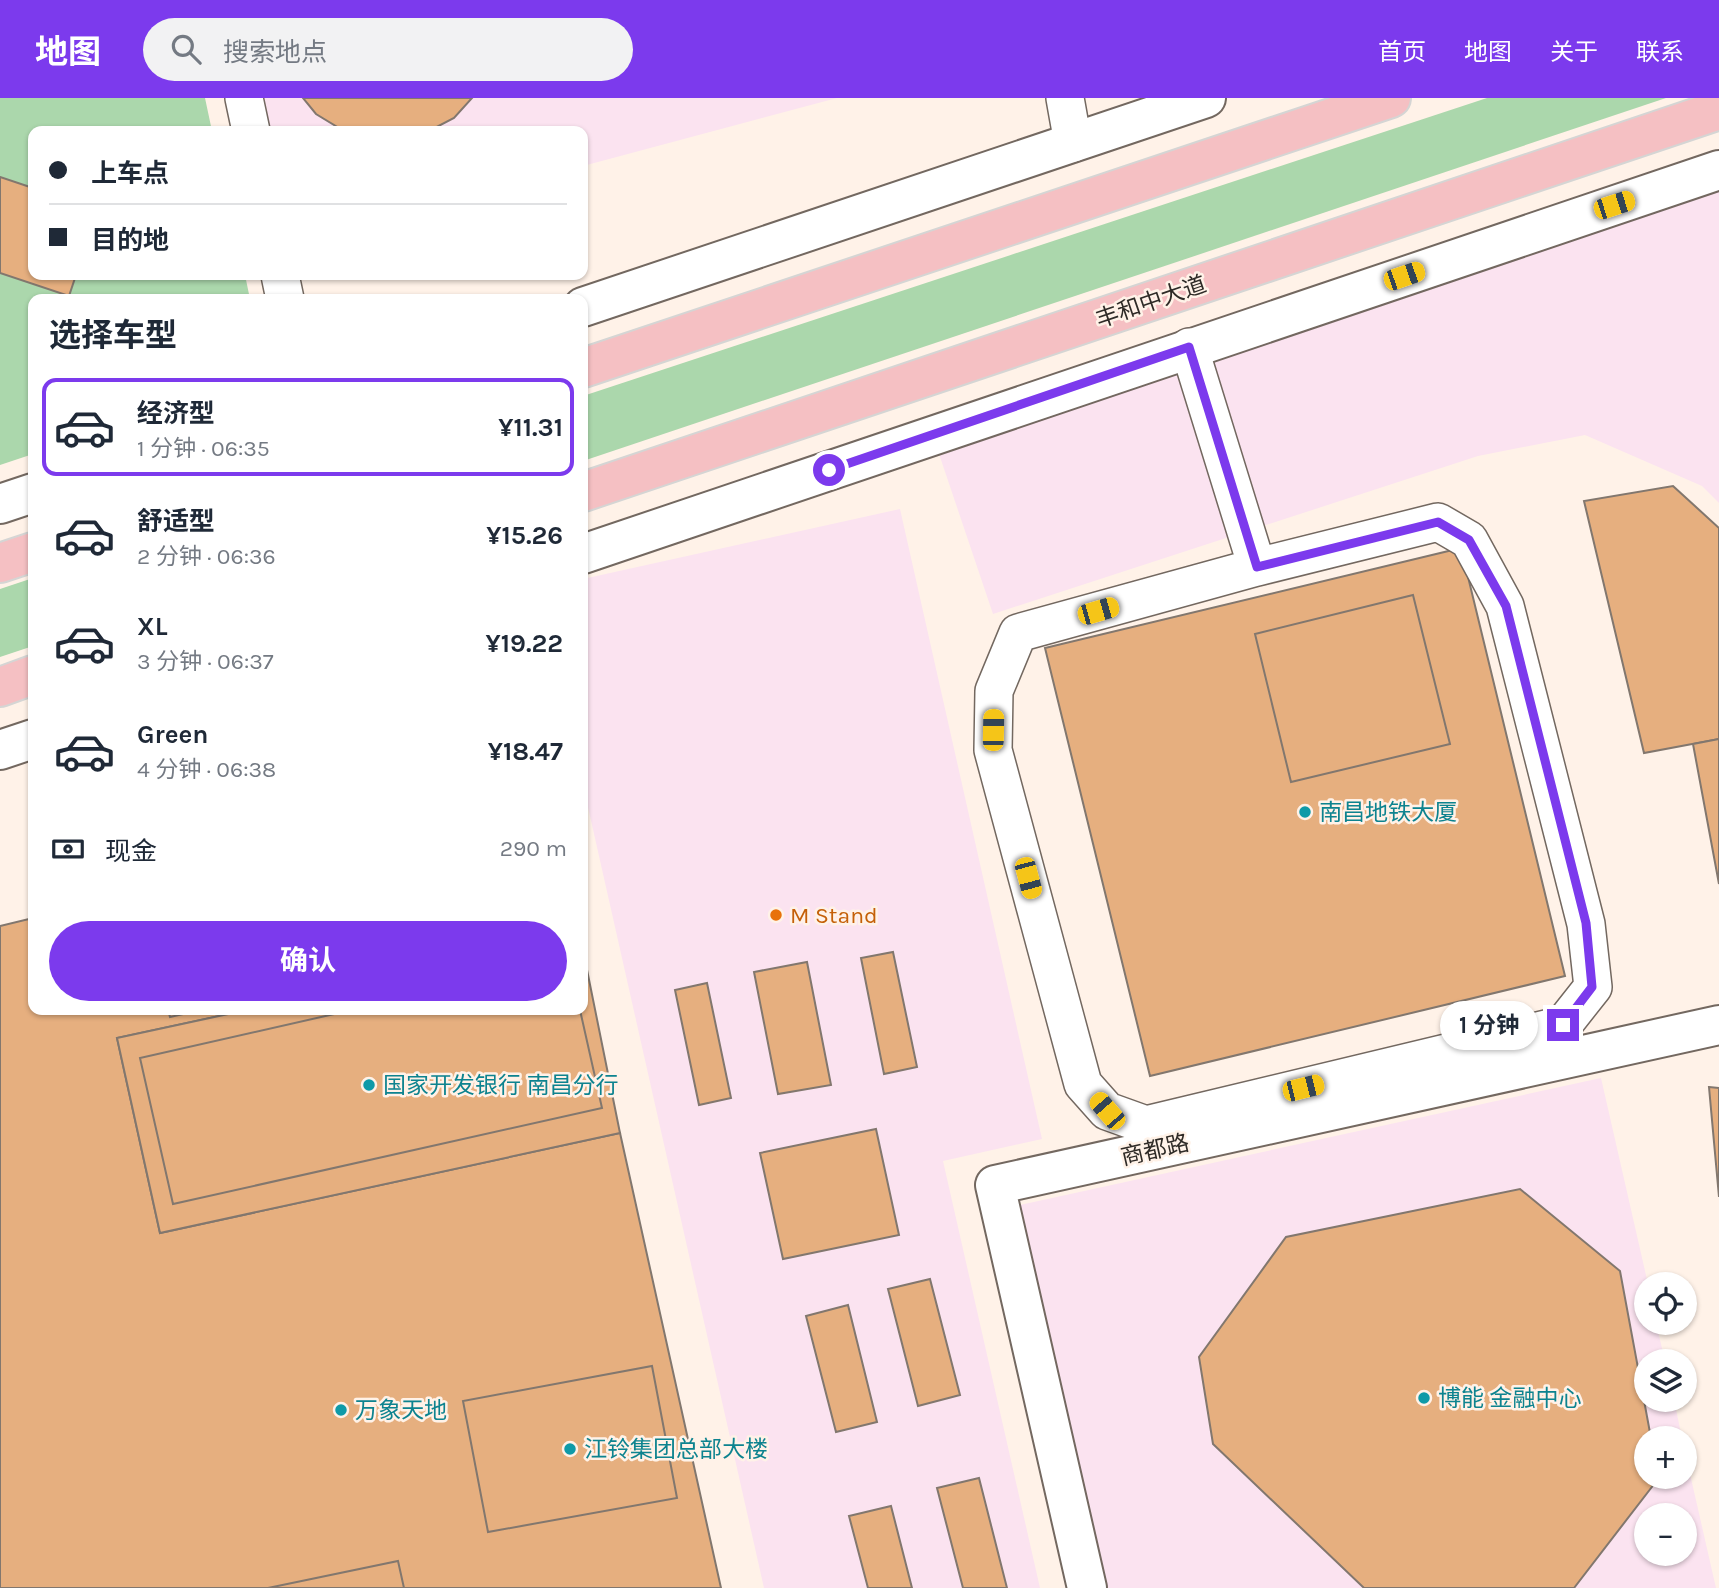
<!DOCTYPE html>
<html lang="zh">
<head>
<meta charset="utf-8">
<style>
	:root { --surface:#fff; --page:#f2f2f3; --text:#1f2937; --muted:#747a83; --line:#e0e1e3; --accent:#7c3aed }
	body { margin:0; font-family:Karla,"Noto Sans SC",sans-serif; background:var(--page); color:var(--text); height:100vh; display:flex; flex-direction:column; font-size:26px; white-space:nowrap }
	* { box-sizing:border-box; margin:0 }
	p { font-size:23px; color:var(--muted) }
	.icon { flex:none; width:38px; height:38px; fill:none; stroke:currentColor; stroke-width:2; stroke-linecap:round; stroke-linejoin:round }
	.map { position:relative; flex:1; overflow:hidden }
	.sheet { position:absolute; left:28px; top:196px; width:560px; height:721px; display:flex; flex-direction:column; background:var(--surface); border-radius:14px; box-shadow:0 2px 5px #0004 }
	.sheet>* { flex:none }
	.guide { position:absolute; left:28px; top:28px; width:560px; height:154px; border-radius:14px; box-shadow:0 2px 5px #0004; display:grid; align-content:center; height:154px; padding:0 21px; background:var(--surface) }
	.controls { position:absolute; left:1634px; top:1174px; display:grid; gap:14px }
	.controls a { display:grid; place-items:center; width:63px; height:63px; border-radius:50%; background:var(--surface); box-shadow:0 2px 5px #0004; font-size:35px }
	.end { position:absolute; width:32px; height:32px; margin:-16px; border:9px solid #7c3aed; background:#fff; box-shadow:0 0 0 4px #fff }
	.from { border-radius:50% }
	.bubble { position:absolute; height:49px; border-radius:24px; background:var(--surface); box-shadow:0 2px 5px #0004; font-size:23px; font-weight:700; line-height:49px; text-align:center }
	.car { position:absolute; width:21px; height:42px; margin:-21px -10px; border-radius:9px; box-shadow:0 0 5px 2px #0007; background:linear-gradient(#f5c518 24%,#345 0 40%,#f5c518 0 76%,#345 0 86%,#f5c518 0) }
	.guide b { display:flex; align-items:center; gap:24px; height:66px; font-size:26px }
	.guide b+b { border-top:2px solid var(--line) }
	.guide i { width:18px; height:18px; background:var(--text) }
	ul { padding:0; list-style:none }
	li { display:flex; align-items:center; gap:21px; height:98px; margin:0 14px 10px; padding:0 7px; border:4px solid transparent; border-radius:14px }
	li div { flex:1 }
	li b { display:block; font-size:26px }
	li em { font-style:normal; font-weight:700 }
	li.on { border-color:var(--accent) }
	li>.icon { width:63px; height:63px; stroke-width:1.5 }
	h2 { padding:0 21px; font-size:32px; line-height:84px }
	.pay { display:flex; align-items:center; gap:18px; height:77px; padding:0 21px; font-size:26px }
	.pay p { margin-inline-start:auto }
	.cta { display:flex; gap:14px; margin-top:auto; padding:14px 21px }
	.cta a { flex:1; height:80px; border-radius:42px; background:var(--accent); color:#fff; font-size:28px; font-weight:700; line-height:80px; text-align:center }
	header { display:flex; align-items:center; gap:42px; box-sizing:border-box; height:98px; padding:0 35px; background:var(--accent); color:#fff }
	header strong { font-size:33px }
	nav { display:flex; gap:38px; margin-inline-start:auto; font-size:24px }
	.search { width:490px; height:63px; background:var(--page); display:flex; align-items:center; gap:18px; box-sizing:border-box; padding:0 24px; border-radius:38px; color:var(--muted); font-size:26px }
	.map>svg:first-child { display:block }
	.commercial { fill:#fbe3f0; fill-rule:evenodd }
	.green { fill:#abd7ac }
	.building { fill:#e6af7f; stroke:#82776e; stroke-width:2 }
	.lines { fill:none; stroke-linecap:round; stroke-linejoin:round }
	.minor-casing { stroke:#736860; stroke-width:40 }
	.tertiary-casing { stroke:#736860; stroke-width:42 }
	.secondary-casing { stroke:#736860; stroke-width:42 }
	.primary-casing { stroke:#d5d5d4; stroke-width:42 }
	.minor { stroke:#fff; stroke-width:37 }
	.tertiary { stroke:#fff; stroke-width:38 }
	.secondary { stroke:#fff; stroke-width:38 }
	.primary { stroke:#f5c0c3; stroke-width:38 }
	.route { stroke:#7c3aed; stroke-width:9 }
	.culture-dot { fill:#0f9aa8; stroke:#fff2e8; stroke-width:2.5 }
	.food-dot { fill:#e8710a; stroke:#fff2e8; stroke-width:2.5 }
	.labels { text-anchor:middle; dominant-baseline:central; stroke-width:5; stroke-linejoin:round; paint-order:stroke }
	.street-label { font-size:23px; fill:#2f2b27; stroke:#fff2e8 }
	.culture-label { font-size:23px; fill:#0d838f; stroke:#fff2e8; text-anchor:start }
	.food-label { font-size:23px; fill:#c56008; stroke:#fff2e8; text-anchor:start }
</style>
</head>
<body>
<header>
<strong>地图</strong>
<div class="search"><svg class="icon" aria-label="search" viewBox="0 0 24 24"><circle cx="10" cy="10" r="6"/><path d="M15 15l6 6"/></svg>搜索地点</div>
<nav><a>首页</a><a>地图</a><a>关于</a><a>联系</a></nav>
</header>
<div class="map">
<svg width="1719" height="1490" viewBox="0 0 1719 1490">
	<rect width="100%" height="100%" fill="#fff2e8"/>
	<g class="commercial">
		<path d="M261 0H837L583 68V33H270Z"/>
		<path d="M1719 93V405L1702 388 1585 337 1478 358 993 516 936 347Z"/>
		<path d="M900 411 1042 1041 943 1063 1040 1490H764L583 687V481Z"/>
		<path d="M1601 980 1648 1186 1647 1225H1656L1665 1263 1647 1264V1302H1674L1682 1340H1647V1379H1685V1354L1716 1490H1106L1020 1107ZM1647 1418H1685V1456H1647Z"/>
	</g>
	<g class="green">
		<path d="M0 0H205L212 33H33V177H245L250 201H33V356L0 367Z"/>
		<path d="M1487 0H1666L583 363V298Z"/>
		<path d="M33 480V548L0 559V491Z"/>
	</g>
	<g class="building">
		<path d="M303 0H472L454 20 429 33H344L316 16Z"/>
		<path d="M0 79 33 90V177H76L69 198 0 175Z"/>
		<path d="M1673 388 1719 430V641L1644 655 1584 403Z"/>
		<path d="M1461 450 1565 878 1150 978 1045 550Z"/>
		<path d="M1413 497 1450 646 1291 684 1255 536Z"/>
		<path d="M1719 641V786L1693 646Z"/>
		<path d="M33 820V912H247L117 940 160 1135 620 1035 721 1490H0V828Z"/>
		<path d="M583 852 620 1035 160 1135 117 940 247 912H583Z"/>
		<path d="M893 854 917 969 884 976 861 860Z"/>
		<path d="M807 864 831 987 778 996 754 874Z"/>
		<path d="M707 885 731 1000 699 1007 675 892Z"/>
		<path d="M168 912H201L170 919Z"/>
		<path d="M352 912H580L602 1010 173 1106 140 960Z"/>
		<path d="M1709 989 1719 990V1099Z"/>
		<path d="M876 1031 899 1137 783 1161 760 1055Z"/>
		<path d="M1520 1091 1620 1173 1651 1340H1647V1379L1658 1381 1574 1490H1364L1213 1346 1199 1259 1286 1139Z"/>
		<path d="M930 1181 960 1297 918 1308 888 1191Z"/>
		<path d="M848 1207 877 1324 836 1334 806 1218Z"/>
		<path d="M652 1268 677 1400 488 1434 463 1303Z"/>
		<path d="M979 1380 1007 1490H963L937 1390Z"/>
		<path d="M891 1408 912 1490H868L849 1418Z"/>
		<path d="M398 1463 404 1490H268Z"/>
	</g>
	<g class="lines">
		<g class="minor-casing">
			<g id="minor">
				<path d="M244 0 251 33"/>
				<path d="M1065 0 1073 45"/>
				<path d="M280 177 285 201"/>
				<path d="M1189 249 1257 469 1018 535 994 593 993 652 1083 986 1107 1013 1146 1027 1563 927 1593 889 1586 826 1505 508 1469 442 1438 424 1257 469"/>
			</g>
		</g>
		<g class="tertiary-casing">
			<path id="tertiary" d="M1087 1490 995 1087 1719 927"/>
		</g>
		<g class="secondary-casing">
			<g id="secondary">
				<path d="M583 209 1206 0"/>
				<path d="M0 406 33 395"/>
				<path d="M583 456 1719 72"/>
				<path d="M0 652 33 641"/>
			</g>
		</g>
		<g class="primary-casing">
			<g id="primary">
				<path d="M583 270 1391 0"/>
				<path d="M583 394 1719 12"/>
				<path d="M0 465 33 454"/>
				<path d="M0 589 33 577"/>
			</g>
		</g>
		<use href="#minor" class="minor"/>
		<use href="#tertiary" class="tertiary"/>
		<use href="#secondary" class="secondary"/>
		<use href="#primary" class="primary"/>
	</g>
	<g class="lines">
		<path class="route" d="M829 372 1189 249 1257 469 1438 424 1469 442 1506 508 1586 825 1592 889 1563 927"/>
	</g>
	<g class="culture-dot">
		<circle cx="1305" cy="714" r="7"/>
		<circle cx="369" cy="987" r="7"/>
		<circle cx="1424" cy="1300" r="7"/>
		<circle cx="341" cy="1312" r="7"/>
		<circle cx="570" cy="1351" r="7"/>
	</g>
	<circle class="food-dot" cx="776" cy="817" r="7"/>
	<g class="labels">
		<g class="street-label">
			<text transform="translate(1151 204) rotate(-19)">丰和中大道</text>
			<text transform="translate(1155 1052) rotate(-13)">商都路</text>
		</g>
		<g class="culture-label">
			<text x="1319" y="714">南昌地铁大厦</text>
			<text x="383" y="987">国家开发银行 南昌分行</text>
			<text x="1438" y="1300">博能 金融中心</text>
			<text x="355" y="1312">万象天地</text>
			<text x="584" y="1351">江铃集团总部大楼</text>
		</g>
		<g class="food-label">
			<text x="790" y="817">M Stand</text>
		</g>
	</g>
</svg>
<div class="controls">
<a><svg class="icon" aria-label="locate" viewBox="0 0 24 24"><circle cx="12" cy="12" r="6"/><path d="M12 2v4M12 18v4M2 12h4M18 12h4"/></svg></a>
<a><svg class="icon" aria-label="layers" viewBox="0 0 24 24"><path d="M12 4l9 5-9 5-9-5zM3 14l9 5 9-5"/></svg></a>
<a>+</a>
<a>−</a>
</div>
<i class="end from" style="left:829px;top:372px"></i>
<i class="end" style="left:1563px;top:927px"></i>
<div class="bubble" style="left:1440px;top:903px;width:98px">1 分钟</div>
<i class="car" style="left:1614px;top:107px;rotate:72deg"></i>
<i class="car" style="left:1404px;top:178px;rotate:71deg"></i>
<i class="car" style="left:1098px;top:513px;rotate:74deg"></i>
<i class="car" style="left:993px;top:632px;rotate:1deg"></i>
<i class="car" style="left:1028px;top:780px;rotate:165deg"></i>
<i class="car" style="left:1303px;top:990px;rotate:76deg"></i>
<i class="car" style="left:1107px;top:1013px;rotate:319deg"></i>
<div class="guide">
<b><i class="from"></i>上车点</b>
<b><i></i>目的地</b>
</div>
<section class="sheet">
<h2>选择车型</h2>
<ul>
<li class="on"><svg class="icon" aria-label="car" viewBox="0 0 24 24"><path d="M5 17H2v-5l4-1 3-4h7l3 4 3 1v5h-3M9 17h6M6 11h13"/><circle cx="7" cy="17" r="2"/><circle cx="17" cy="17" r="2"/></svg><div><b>经济型</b><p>1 分钟 · 06:35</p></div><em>¥11.31</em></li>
<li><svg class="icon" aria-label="car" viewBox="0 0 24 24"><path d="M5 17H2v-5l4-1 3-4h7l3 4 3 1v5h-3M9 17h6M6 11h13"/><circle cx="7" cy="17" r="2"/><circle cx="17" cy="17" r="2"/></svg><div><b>舒适型</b><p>2 分钟 · 06:36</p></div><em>¥15.26</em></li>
<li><svg class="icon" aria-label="car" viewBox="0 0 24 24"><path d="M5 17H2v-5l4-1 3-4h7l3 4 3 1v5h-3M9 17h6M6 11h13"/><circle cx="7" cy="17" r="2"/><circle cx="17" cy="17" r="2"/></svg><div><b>XL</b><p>3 分钟 · 06:37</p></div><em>¥19.22</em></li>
<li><svg class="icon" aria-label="car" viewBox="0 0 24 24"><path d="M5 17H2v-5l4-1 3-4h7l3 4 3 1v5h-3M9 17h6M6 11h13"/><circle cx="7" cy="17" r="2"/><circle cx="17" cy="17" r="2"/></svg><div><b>Green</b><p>4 分钟 · 06:38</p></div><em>¥18.47</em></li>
</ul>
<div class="pay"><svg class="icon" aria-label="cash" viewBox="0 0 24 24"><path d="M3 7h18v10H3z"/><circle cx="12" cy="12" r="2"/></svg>现金<p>290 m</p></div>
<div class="cta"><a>确认</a></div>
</section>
</div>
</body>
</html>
